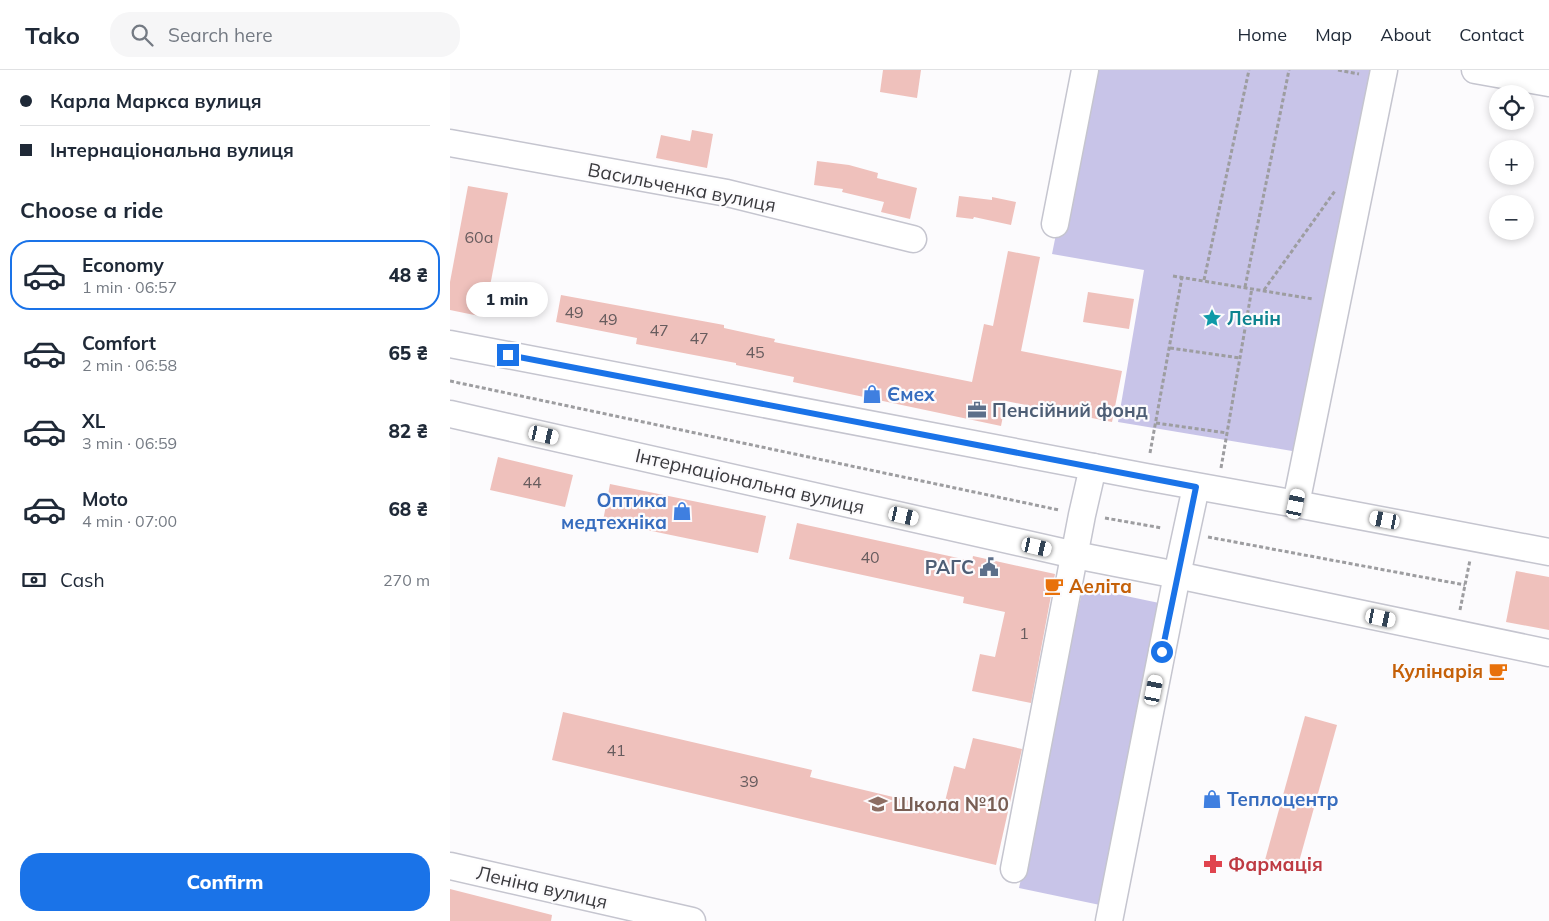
<!DOCTYPE html>
<html lang="en">
<head>
<meta charset="utf-8">
<style>
	:root { --surface:#fff; --page:#f6f6f7; --text:#1f2937; --muted:#747a83; --line:#e0e1e3; --accent:#1a73e8 }
	body { margin:0; font-family:Mulish,sans-serif; background:var(--page); color:var(--text); height:100vh; display:flex; flex-direction:column; font-size:19px; white-space:nowrap }
	* { box-sizing:border-box; margin:0 }
	p { font-size:16px; color:var(--muted) }
	.icon { flex:none; width:28px; height:28px; fill:none; stroke:currentColor; stroke-width:2; stroke-linecap:round; stroke-linejoin:round }
	.map { position:relative; flex:1; overflow:hidden }
	.drawer { display:flex; flex-direction:column; background:var(--surface); width:450px }
	.drawer>* { flex:none }
	.top-card { display:grid; align-content:center; height:110px; padding:0 20px; background:var(--surface) }
	.controls { position:absolute; left:1039px; top:15px; display:grid; gap:10px }
	.controls a { display:grid; place-items:center; width:45px; height:45px; border-radius:50%; background:var(--surface); box-shadow:0 2px 8px #0003; font-size:25px }
	.end { position:absolute; width:22px; height:22px; margin:-11px; border:6px solid #1a73e8; background:#fff; box-shadow:0 0 0 2px #fff }
	.from { border-radius:50% }
	.bubble { position:absolute; height:35px; border-radius:18px; background:var(--surface); box-shadow:0 2px 8px #0003; font-size:16px; font-weight:800; line-height:35px; text-align:center }
	.car { position:absolute; width:15px; height:30px; margin:-15px -8px; border-radius:6px; box-shadow:0 0 4px 1px #0007; background:linear-gradient(#fff 24%,#345 0 40%,#fff 0 76%,#345 0 86%,#fff 0) }
	.top-card b { display:flex; align-items:center; gap:18px; height:48px; font-size:19px }
	.top-card b+b { border-top:1px solid var(--line) }
	.top-card i { width:12px; height:12px; background:var(--text) }
	ul { padding:0; list-style:none }
	li { display:flex; align-items:center; gap:15px; height:70px; margin:0 10px 8px; padding:0 10px; border:2px solid transparent; border-radius:20px }
	li div { flex:1 }
	li b { display:block; font-size:19px }
	li em { font-style:normal; font-weight:800 }
	li.selected { border-color:var(--accent) }
	li>.icon { width:45px; height:45px; stroke-width:1.5 }
	h2 { padding:0 20px; font-size:22px; line-height:60px }
	.pay { display:flex; align-items:center; gap:12px; height:55px; padding:0 20px; font-size:19px }
	.pay p { margin-inline-start:auto }
	.action { display:flex; gap:10px; margin-top:auto; padding:10px 20px }
	.action a { flex:1; height:58px; border-radius:20px; background:var(--accent); color:#fff; font-size:20px; font-weight:800; line-height:58px; text-align:center }
	header { display:flex; align-items:center; gap:30px; box-sizing:border-box; height:70px; padding:0 25px; background:var(--surface); border-bottom:1px solid var(--line) }
	header strong { font-size:24px }
	nav { display:flex; gap:28px; margin-inline-start:auto; font-size:18px }
	.search { width:350px; height:45px; background:var(--page); display:flex; align-items:center; gap:12px; box-sizing:border-box; padding:0 18px; border-radius:20px; color:var(--muted); font-size:19px }
	main { display:flex; flex:1; min-height:0 }
	.map>svg:first-child { display:block }
	.green { fill:#c8c4e8 }
	.building { fill:#efc1bc }
	.lines { fill:none; stroke-linecap:round; stroke-linejoin:round }
	.minor-casing { stroke:#c5c5cf; stroke-width:29 }
	.path { stroke:#9d9da0; stroke-width:3; stroke-dasharray:4 2.5; stroke-linecap:butt }
	.minor { stroke:#fff; stroke-width:26 }
	.route { stroke:#1a73e8; stroke-width:6 }
	.labels { text-anchor:middle; dominant-baseline:central; stroke-width:4.5; stroke-linejoin:round; paint-order:stroke }
	.number-label { font-size:16px; fill:#675c5e }
	.street-label { font-size:19px; fill:#3a3a3e; stroke:#fcfbfd }
	.culture-label { font-size:19px; font-weight:bold; fill:#0d838f; stroke:#fcfbfd; text-anchor:start }
	.shop-label { font-size:19px; font-weight:bold; fill:#366cbe; stroke:#fcfbfd; text-anchor:start }
	.service-label { font-size:19px; font-weight:bold; fill:#4e5e75; stroke:#fcfbfd; text-anchor:start }
	.food-label { font-size:19px; font-weight:bold; fill:#c56008; stroke:#fcfbfd; text-anchor:start }
	.education-label { font-size:19px; font-weight:bold; fill:#785e54; stroke:#fcfbfd; text-anchor:start }
	.health-label { font-size:19px; font-weight:bold; fill:#be3a42; stroke:#fcfbfd; text-anchor:start }
</style>
</head>
<body>
<header>
<strong>Tako</strong>
<div class="search"><svg class="icon" aria-label="search" viewBox="0 0 24 24"><circle cx="10" cy="10" r="6"/><path d="M15 15l6 6"/></svg>Search here</div>
<nav><a>Home</a><a>Map</a><a>About</a><a>Contact</a></nav>
</header>
<main>
<section class="drawer">
<div class="top-card">
<b><i class="from"></i>Карла Маркса вулиця</b>
<b><i></i>Інтернаціональна вулиця</b>
</div>
<h2>Choose a ride</h2>
<ul>
<li class="selected"><svg class="icon" aria-label="car" viewBox="0 0 24 24"><path d="M5 17H2v-5l4-1 3-4h7l3 4 3 1v5h-3M9 17h6M6 11h13"/><circle cx="7" cy="17" r="2"/><circle cx="17" cy="17" r="2"/></svg><div><b>Economy</b><p>1 min · 06:57</p></div><em>48 ₴</em></li>
<li><svg class="icon" aria-label="car" viewBox="0 0 24 24"><path d="M5 17H2v-5l4-1 3-4h7l3 4 3 1v5h-3M9 17h6M6 11h13"/><circle cx="7" cy="17" r="2"/><circle cx="17" cy="17" r="2"/></svg><div><b>Comfort</b><p>2 min · 06:58</p></div><em>65 ₴</em></li>
<li><svg class="icon" aria-label="car" viewBox="0 0 24 24"><path d="M5 17H2v-5l4-1 3-4h7l3 4 3 1v5h-3M9 17h6M6 11h13"/><circle cx="7" cy="17" r="2"/><circle cx="17" cy="17" r="2"/></svg><div><b>XL</b><p>3 min · 06:59</p></div><em>82 ₴</em></li>
<li><svg class="icon" aria-label="car" viewBox="0 0 24 24"><path d="M5 17H2v-5l4-1 3-4h7l3 4 3 1v5h-3M9 17h6M6 11h13"/><circle cx="7" cy="17" r="2"/><circle cx="17" cy="17" r="2"/></svg><div><b>Moto</b><p>4 min · 07:00</p></div><em>68 ₴</em></li>
</ul>
<div class="pay"><svg class="icon" aria-label="cash" viewBox="0 0 24 24"><path d="M3 7h18v10H3z"/><circle cx="12" cy="12" r="2"/></svg>Cash<p>270 m</p></div>
<div class="action"><a>Confirm</a></div>
</section>
<div class="map">
<svg width="1099" height="851" viewBox="0 0 1099 851">
	<rect width="100%" height="100%" fill="#fcfbfd"/>
	<g class="green">
		<path d="M639 0H927L848 382 668 352 694 200 602 184Z"/>
		<path d="M633 517 714 534 650 835 569 818Z"/>
	</g>
	<g class="building">
		<path d="M433 0H471L467 28 430 22Z"/>
		<path d="M242 60 263 64 257 98 206 88 211 65 240 71Z"/>
		<path d="M367 91 399 95 428 103 427 108 467 118 460 149 431 142 434 132 392 122 393 119 364 115Z"/>
		<path d="M18 116 58 123 34 247 0 240V212Z"/>
		<path d="M509 126 542 130V127L566 132 561 155 524 147 523 149 506 147Z"/>
		<path d="M558 181 590 187 571 281 672 301 662 352 556 331 551 356 343 312 344 307 286 295V293L186 274 187 268 106 252 111 225 274 255V258L325 269 324 272 522 312 534 254 543 256Z"/>
		<path d="M638 222 684 229 679 259 633 252Z"/>
		<path d="M48 387 123 405 115 437 40 420Z"/>
		<path d="M160 414 316 446 308 483 153 451Z"/>
		<path d="M347 453 522 491 523 486 605 504 581 633 522 621 530 584 545 587 555 542 513 533 514 527 339 489Z"/>
		<path d="M1066 501 1099 507V560L1056 552Z"/>
		<path d="M113 642 362 700 360 707 493 739 504 696 515 699 523 668 572 679 546 795 102 690Z"/>
		<path d="M855 646 887 655 847 799 815 790Z"/>
		<path d="M0 819 102 845 101 851H0Z"/>
	</g>
	<g class="lines">
		<g class="minor-casing">
			<g id="minor">
				<path d="M1025 0 1099 13"/>
				<path d="M0 73 277 123 463 169"/>
				<path d="M605 154 635 0"/>
				<path d="M0 274 696 407 846 434 1099 482"/>
				<path d="M0 344 625 485 727 505 1099 583"/>
				<path d="M846 434 934 0"/>
				<path d="M0 796 242 851"/>
				<path d="M564 799 632 445 643 397"/>
				<path d="M659 851 727 505 746 417"/>
			</g>
		</g>
		<g class="path">
			<path d="M888 0 909 4"/>
			<path d="M723 206 863 229"/>
			<path d="M754 210 799 0"/>
			<path d="M795 217 839 0"/>
			<path d="M814 220 885 121"/>
			<path d="M720 278 790 288"/>
			<path d="M0 311 609 440"/>
			<path d="M706 353 777 363"/>
			<path d="M700 383 732 207"/>
			<path d="M771 398 802 218"/>
			<path d="M655 448 712 458"/>
			<path d="M758 467 1015 515"/>
			<path d="M1010 540 1020 490"/>
		</g>
		<use href="#minor" class="minor"/>
	</g>
	<g class="lines">
		<path class="route" d="M58 285 746 417 712 582"/>
	</g>
	<defs>
		<g id="sight-bare" transform="scale(1.5)"><path d="M0-6L1.8-2.2L6-1.7L2.9 1.2L3.7 5.4L0 3.3L-3.7 5.4L-2.9 1.2L-6-1.7L-1.8-2.2Z" fill="#0f9aa8" stroke="#fcfbfd" stroke-width="2.5" paint-order="stroke"/></g>
		<g id="shop-bare" transform="scale(1.5)"><path d="M-5-2.5h2.3a2.7 3.5 0 0 1 5.4 0H5L5.5 6h-11ZM-1.5-2.5h3a1.5 2.3 0 0 0-3 0Z" fill="#3f7fe0" stroke="#fcfbfd" stroke-width="2.5" paint-order="stroke"/></g>
		<g id="office-bare" transform="scale(1.5)"><path d="M-6-3h4V-5.5h4V-3h4V5H-6ZM-1-4.5V-3h2v-1.5ZM-6 0V1H6V0Z" fill="#5c6f8a" stroke="#fcfbfd" stroke-width="2.5" paint-order="stroke"/></g>
		<g id="civic-bare" transform="scale(1.5)"><path d="M-.6-6.5H3V-4.5H.6V-3L4-1V1h2V6H-6V1h2V-1L-.6-3ZM-1.2 2.5V6h2.4V2.5Z" fill="#5c6f8a" stroke="#fcfbfd" stroke-width="2.5" paint-order="stroke"/></g>
		<g id="cafe-bare" transform="scale(1.5)"><path d="M-5.5-4.5H6V0H3Q3 3.5 0 3.5H-2.5Q-5.5 3.5-5.5 0ZM3-3.2v2h1.7v-2ZM-6 4.5H4V6H-6Z" fill="#e8710a" stroke="#fcfbfd" stroke-width="2.5" paint-order="stroke"/></g>
		<g id="school-bare" transform="scale(1.5)"><path d="M0-5L7-2L0 1L-7-2ZM-4 1L0 2.5L4 1V4Q0 6-4 4Z" fill="#8d6e63" stroke="#fcfbfd" stroke-width="2.5" paint-order="stroke"/></g>
		<g id="pharmacy-bare" transform="scale(1.5)"><path d="M-2-6h4v4h4v4h-4v4h-4v-4h-4v-4h4Z" fill="#e0444e" stroke="#fcfbfd" stroke-width="2.5" paint-order="stroke"/></g>
	</defs>
	<g fill-rule="evenodd">
		<use href="#sight-bare" x="762" y="248"/>
		<use href="#shop-bare" x="422" y="324"/>
		<use href="#office-bare" x="527" y="340"/>
		<use href="#shop-bare" x="232" y="441"/>
		<use href="#civic-bare" x="539" y="497"/>
		<use href="#cafe-bare" x="604" y="516"/>
		<use href="#cafe-bare" x="1048" y="601"/>
		<use href="#shop-bare" x="762" y="729"/>
		<use href="#school-bare" x="428" y="734"/>
		<use href="#pharmacy-bare" x="763" y="794"/>
	</g>
	<g class="labels">
		<g class="number-label">
			<text x="29" y="167">60а</text>
			<text x="124" y="242">49</text>
			<text x="158" y="249">49</text>
			<text x="209" y="260">47</text>
			<text x="249" y="268">47</text>
			<text x="305" y="282">45</text>
			<text x="82" y="412">44</text>
			<text x="420" y="487">40</text>
			<text x="574" y="563">1</text>
			<text x="166" y="680">41</text>
			<text x="299" y="711">39</text>
		</g>
		<g class="street-label">
			<text transform="translate(232 117) rotate(11)">Васильченка вулиця</text>
			<text transform="translate(300 411) rotate(13)">Інтернаціональна вулиця</text>
			<text transform="translate(92 817) rotate(13)">Леніна вулиця</text>
		</g>
		<g class="culture-label">
			<text x="777" y="248">Ленін</text>
		</g>
		<g class="shop-label">
			<text x="437" y="324">Ємех</text>
			<text x="217" y="430" text-anchor="end">Оптика<tspan x="217" dy="22">медтехніка</tspan></text>
			<text x="777" y="729">Теплоцентр</text>
		</g>
		<g class="service-label">
			<text x="542" y="340">Пенсійний фонд</text>
			<text x="524" y="497" text-anchor="end">РАГС</text>
		</g>
		<g class="food-label">
			<text x="619" y="516">Аеліта</text>
			<text x="1033" y="601" text-anchor="end">Кулінарія</text>
		</g>
		<g class="education-label">
			<text x="443" y="734">Школа №10</text>
		</g>
		<g class="health-label">
			<text x="778" y="794">Фармація</text>
		</g>
	</g>
</svg>
<div class="controls">
<a><svg class="icon" aria-label="locate" viewBox="0 0 24 24"><circle cx="12" cy="12" r="6"/><path d="M12 2v4M12 18v4M2 12h4M18 12h4"/></svg></a>
<a>+</a>
<a>−</a>
</div>
<i class="end from" style="left:712px;top:582px"></i>
<i class="end" style="left:58px;top:285px"></i>
<div class="bubble" style="left:16px;top:212px;width:82px">1 min</div>
<i class="car" style="left:94px;top:365px;rotate:103deg"></i>
<i class="car" style="left:846px;top:434px;rotate:12deg"></i>
<i class="car" style="left:454px;top:446px;rotate:103deg"></i>
<i class="car" style="left:935px;top:450px;rotate:281deg"></i>
<i class="car" style="left:587px;top:477px;rotate:103deg"></i>
<i class="car" style="left:931px;top:548px;rotate:102deg"></i>
<i class="car" style="left:704px;top:620px;rotate:11deg"></i>
</div>
</main>
</body>
</html>
